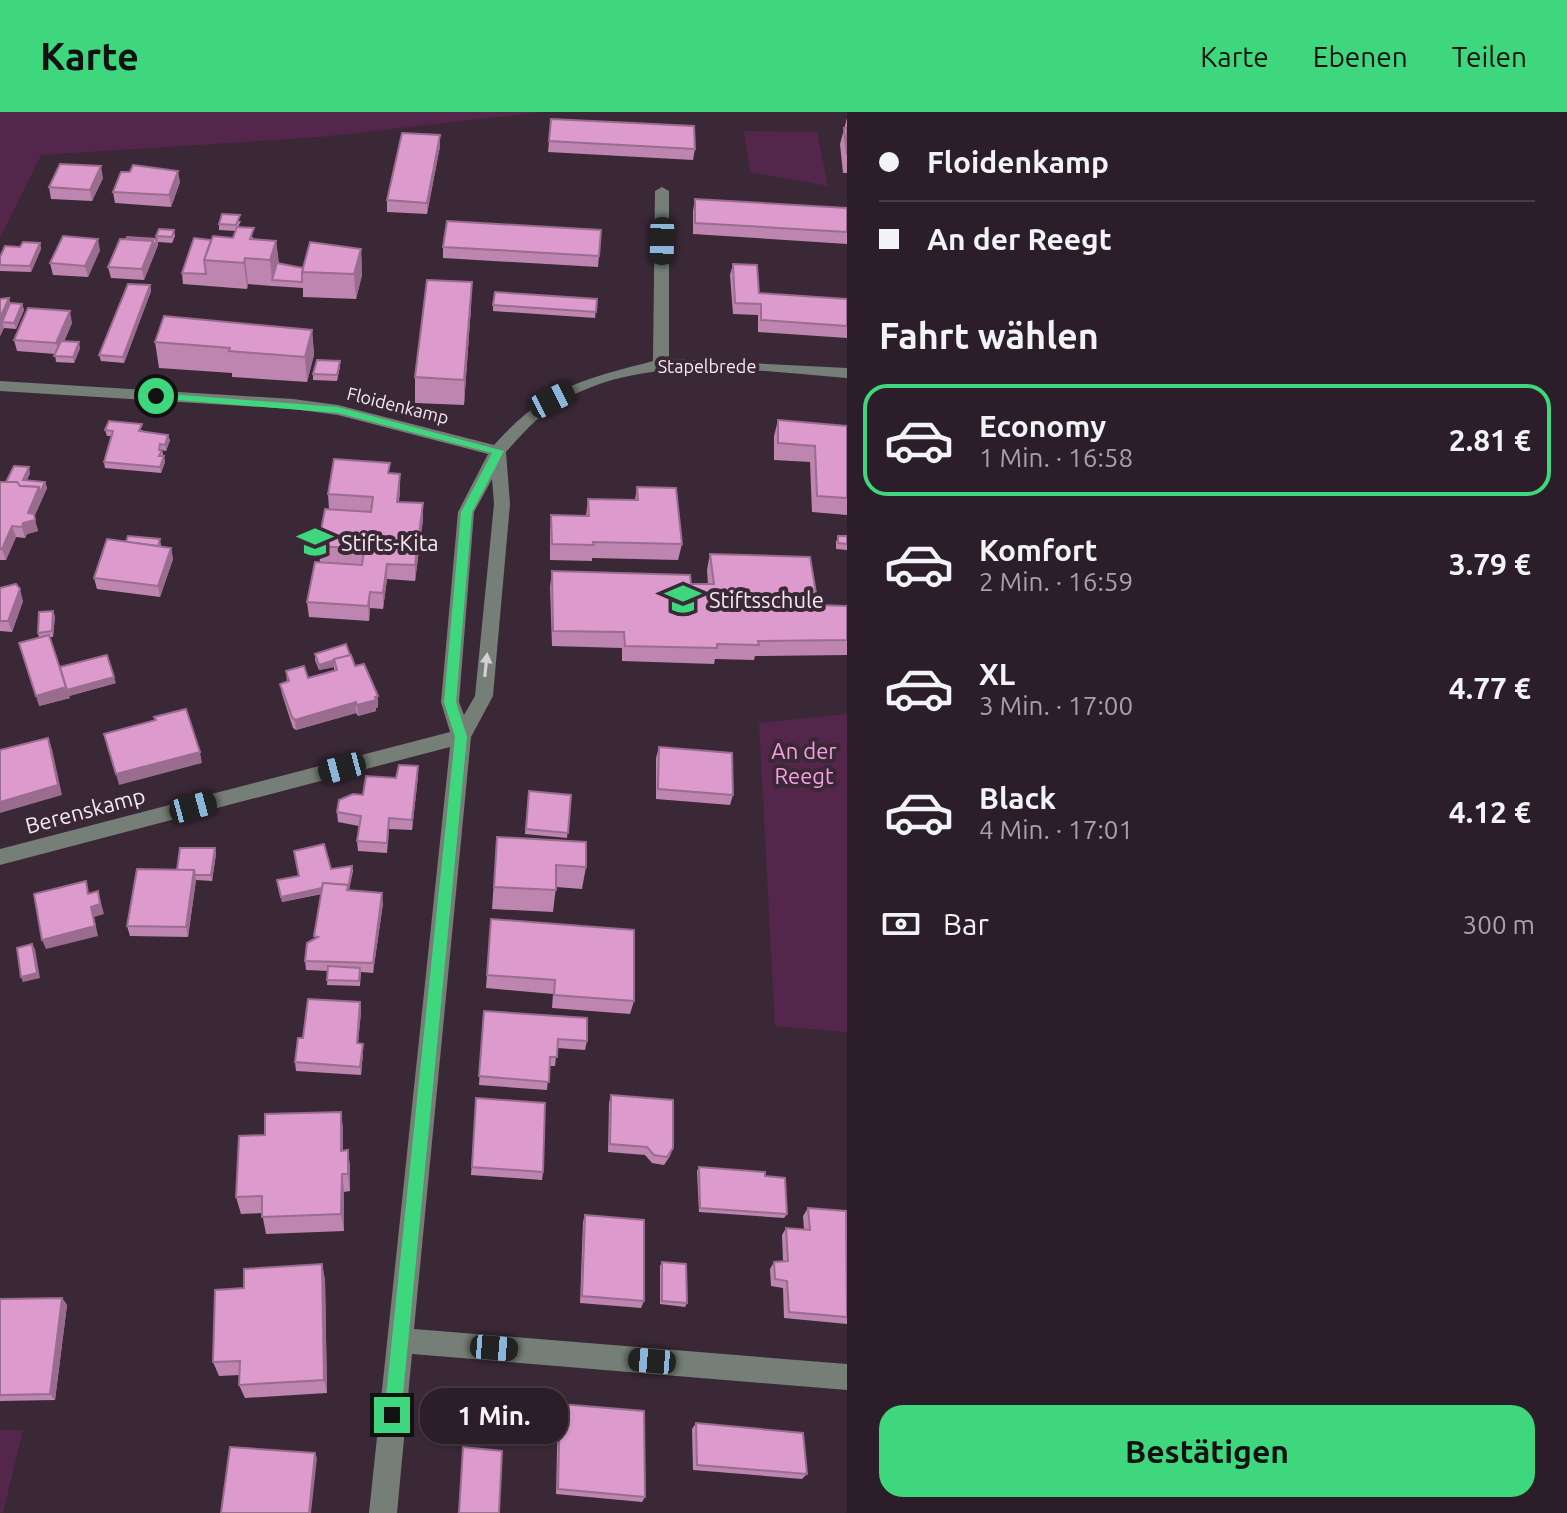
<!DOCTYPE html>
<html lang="de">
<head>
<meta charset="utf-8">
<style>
	:root { --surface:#2c1e28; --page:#342730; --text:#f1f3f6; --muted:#a6a2a8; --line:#483c45; --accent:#3ed77d }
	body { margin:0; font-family:Ubuntu,sans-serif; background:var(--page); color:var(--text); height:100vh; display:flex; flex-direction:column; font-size:30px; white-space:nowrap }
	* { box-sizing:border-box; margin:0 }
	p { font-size:26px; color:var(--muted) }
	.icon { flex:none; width:44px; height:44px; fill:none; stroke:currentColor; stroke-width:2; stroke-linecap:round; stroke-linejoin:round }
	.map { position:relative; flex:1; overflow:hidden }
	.drawer { display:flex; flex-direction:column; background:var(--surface); width:720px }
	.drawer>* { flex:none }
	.top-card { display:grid; align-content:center; height:176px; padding:0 32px; background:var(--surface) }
	.end { position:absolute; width:36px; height:36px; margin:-18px; border:10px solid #3ed77d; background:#111; box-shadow:0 0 0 4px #111 }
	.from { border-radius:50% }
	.bubble { position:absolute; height:56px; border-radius:24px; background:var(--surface); box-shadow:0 2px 6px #0004,0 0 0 2px var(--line); font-size:26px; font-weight:700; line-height:56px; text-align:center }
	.car { position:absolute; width:24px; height:48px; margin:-24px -12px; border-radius:10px; box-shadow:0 0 6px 2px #0007; background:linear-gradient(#222 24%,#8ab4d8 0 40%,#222 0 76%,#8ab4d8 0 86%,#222 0) }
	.top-card b { display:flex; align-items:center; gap:28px; height:76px; font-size:30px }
	.top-card b+b { border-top:2px solid var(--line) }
	.top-card i { width:20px; height:20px; background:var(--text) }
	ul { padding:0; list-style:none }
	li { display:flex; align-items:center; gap:24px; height:112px; margin:0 16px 12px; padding:0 16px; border:4px solid transparent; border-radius:24px }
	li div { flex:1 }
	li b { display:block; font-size:30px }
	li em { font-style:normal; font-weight:700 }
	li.current { border-color:var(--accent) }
	li>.icon { width:72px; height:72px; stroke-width:1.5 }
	h2 { padding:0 32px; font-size:36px; line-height:96px }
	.pay { display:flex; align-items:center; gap:20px; height:88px; padding:0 32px; font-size:30px }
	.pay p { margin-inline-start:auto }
	.action { display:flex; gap:16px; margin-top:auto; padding:16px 32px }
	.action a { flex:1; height:92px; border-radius:24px; background:var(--accent); color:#111; font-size:32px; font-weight:700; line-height:92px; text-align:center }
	header { display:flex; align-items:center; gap:48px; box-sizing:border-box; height:112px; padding:0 40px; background:var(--accent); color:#111 }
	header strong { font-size:38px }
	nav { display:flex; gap:44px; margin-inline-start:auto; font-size:28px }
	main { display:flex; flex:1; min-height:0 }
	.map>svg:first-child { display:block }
	.green { fill:#55264b }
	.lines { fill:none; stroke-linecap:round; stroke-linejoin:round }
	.minor { fill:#757e77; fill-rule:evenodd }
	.wall { fill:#bd85af }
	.shaded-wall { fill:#9a6c8f }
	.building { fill:#dc9bcc; stroke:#9a6c8f; stroke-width:2 }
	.oneway { fill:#d5ced2 }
	.route { fill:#3ed77d }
	.labels { text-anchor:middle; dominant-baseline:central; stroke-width:8; stroke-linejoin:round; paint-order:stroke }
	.far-street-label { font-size:18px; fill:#f5e9f1; stroke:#3a2836 }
	.poi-label { font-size:22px; fill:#f5e9f1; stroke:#3a2836; text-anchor:start }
	.park-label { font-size:22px; fill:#f6a0e2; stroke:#3a2836 }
	.street-label { font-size:22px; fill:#f5e9f1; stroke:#3a2836 }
</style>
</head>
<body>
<header>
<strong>Karte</strong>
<nav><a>Karte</a><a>Ebenen</a><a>Teilen</a></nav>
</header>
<main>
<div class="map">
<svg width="847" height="1401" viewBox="0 0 847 1401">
	<rect width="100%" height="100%" fill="#3a2836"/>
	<g class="green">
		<path d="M0 0H544L320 25 41 43 0 126Z"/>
		<path d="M744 19 817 20 828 74 750 60Z"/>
		<path d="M847 602V920L775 914 759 611Z"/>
		<path d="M0 1318H23L3 1401H0Z"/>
	</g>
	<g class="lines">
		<path class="minor" d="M662 75 669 79V247L847 256V266C752 259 647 240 560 290 539 303 522 322 506 340L510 392 493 584 471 625 414 1217 847 1252V1278L412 1242 397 1401H369L450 635 0 753V737L450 620 441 590 458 400 488 342 338 303 293 297 0 279V269L293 287 338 293 494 333C546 275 581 268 653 249L655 79ZM492 367 494 392 475 584 464 603 459 590 474 400Z"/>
	</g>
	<g class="wall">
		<path d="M847 6V61H843L840 32Z"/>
		<path d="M551 7 695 37 693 48 548 40Z"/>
		<path d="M440 34 427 102 387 100V88Z"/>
		<path d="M103 66 92 89 51 87 49 75Z"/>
		<path d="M180 70 171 95 115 91 113 80Z"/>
		<path d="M695 87 847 96V132L693 122V99Z"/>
		<path d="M241 109 238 115 255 127 276 129 279 152 303 156 361 137 362 163 356 187 303 185V176L272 174 248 172 247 177 183 172 182 161 211 128 233 126 236 119 219 118V112Z"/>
		<path d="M174 118 175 124 172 131 158 130V133L144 168 111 166 108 155 156 127V124Z"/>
		<path d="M40 131 41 137 31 160 0 159V145L20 135Z"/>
		<path d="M443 135 599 144 598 155 443 146Z"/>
		<path d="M100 138 88 165 53 163 50 151Z"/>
		<path d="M733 152 759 181 847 187V226L758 220V203L733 202 730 163Z"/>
		<path d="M150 173 151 179 124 251 101 249 99 243Z"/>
		<path d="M0 187 10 192H22L24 198 16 217 4 216 0 224Z"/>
		<path d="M597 187 595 206 493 199V193Z"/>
		<path d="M471 195 464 293 415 291V265Z"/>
		<path d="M72 211 64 229 80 236 74 251 56 250 55 242 17 239 14 228Z"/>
		<path d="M312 218 314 243 307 270 232 265V261L159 256 155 230Z"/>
		<path d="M340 249V255L337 269 313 268V262Z"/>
		<path d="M778 308 847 314V403L812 400 810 350 774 348V324Z"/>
		<path d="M105 318H143L142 320 170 328 166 339 162 338 165 350 161 361 105 356 104 350 111 324H107Z"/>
		<path d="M30 361 27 368 45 370 47 376 34 405 38 419 27 422 25 426 16 425 6 448H0V370H6Z"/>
		<path d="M390 361 400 378 399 390 423 407 415 469 387 467 383 497 370 496 369 509 309 505 307 490 320 450 318 434 329 397 328 382Z"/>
		<path d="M637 375 682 432 678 448 592 446V449L550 448V419L551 403 586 404 588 387 635 388Z"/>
		<path d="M838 424H847V438L836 437V430Z"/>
		<path d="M160 427 161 434 171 436 173 447 160 485 97 477 94 466 126 430Z"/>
		<path d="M710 442 818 493 847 494V543L755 544 754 548 715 547 714 552 622 549V536L552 534 550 475 552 459 691 472H708L707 458Z"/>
		<path d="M0 476 23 489 12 520 0 519Z"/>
		<path d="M55 504 53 525H50L64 567 116 571 69 584 70 586 39 594V526L38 521Z"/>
		<path d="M315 542 355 554 378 595 376 596V599L358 604 356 601 296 618 293 616 282 582 280 572 287 570 286 559 308 566 334 558V555L319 558 315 548Z"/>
		<path d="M659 635 733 683 730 693 656 687V646Z"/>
		<path d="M418 664 412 718 389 717 387 741 358 739 357 729 359 714 338 710 337 700 396 666Z"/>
		<path d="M529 679 571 683 567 726 525 722Z"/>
		<path d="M497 725 586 755 582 777 556 775 553 800 492 797Z"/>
		<path d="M215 736 216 742 212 769 196 768 188 825 130 824 127 814 177 758Z"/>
		<path d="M352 754 353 759 349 778 383 791 373 861 361 860 360 874 327 873 328 859 306 858 305 849 315 826 322 782 282 790 277 768Z"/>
		<path d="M491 807 634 889 630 902 552 896 553 882 486 876Z"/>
		<path d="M360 890 361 900 358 931 363 941 361 963 296 959 295 950 303 926Z"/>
		<path d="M484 899 587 929 585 938 557 936 555 954H549L547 978 479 973Z"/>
		<path d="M611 983 673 1036 670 1044 664 1053 652 1051 645 1043 608 1040 609 991Z"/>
		<path d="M476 986 543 1060 542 1068 471 1063Z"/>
		<path d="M341 1000 343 1018V1039L348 1038 350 1056V1079L344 1080V1119L266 1122 262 1101 241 1102 236 1085 265 1023Z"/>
		<path d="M699 1055 765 1064 787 1102 784 1106 699 1100 697 1059Z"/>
		<path d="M808 1096 847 1110V1212L784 1206 783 1176 771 1174 770 1157 774 1150 783 1149 782 1123 786 1116 804 1117 803 1104Z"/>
		<path d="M585 1103 644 1189 641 1196 580 1191 583 1110Z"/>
		<path d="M662 1150 687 1191 685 1195 660 1192V1154Z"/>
		<path d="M322 1152 325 1168 327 1281 245 1286 239 1273 240 1263 219 1264 213 1250 244 1176Z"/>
		<path d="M62 1186 67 1193 55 1288 0 1289V1187Z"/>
		<path d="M560 1292 645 1385 642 1390 556 1382 558 1298Z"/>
		<path d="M696 1311 807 1362 802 1367 693 1358 692 1317Z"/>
	</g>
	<g class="shaded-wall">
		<path d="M440 23V34L427 102V91Z"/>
		<path d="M101 54 103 66 92 89 90 78Z"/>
		<path d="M178 59 180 70 171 95 169 83Z"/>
		<path d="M98 127 100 138 88 165 85 154Z"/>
		<path d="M157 127 158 133 144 168 142 157 153 129Z"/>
		<path d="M276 129 279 154 272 168 270 148Z"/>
		<path d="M40 131 41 137 31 160 30 154Z"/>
		<path d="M361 137 362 163 356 187 354 162Z"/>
		<path d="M245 146 248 172 247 177 244 151Z"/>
		<path d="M472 170 471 195 464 293V268Z"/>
		<path d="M150 173 151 179 124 251 123 245Z"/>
		<path d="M9 186 12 198 2 210 4 216 0 224V206Z"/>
		<path d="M22 192 24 198 16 217 14 211Z"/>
		<path d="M70 199 72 211 59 242 56 231Z"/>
		<path d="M312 218 314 243 307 270 305 245Z"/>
		<path d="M79 230 80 236 74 251 73 245Z"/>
		<path d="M168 323 170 328 166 339 165 333Z"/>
		<path d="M164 344 165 350 161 361 160 355Z"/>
		<path d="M29 355 30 361 25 373 23 368Z"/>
		<path d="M400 362V378L397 406V390Z"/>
		<path d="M45 370 47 376 34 405 38 419 27 422 25 426 22 415 39 375Z"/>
		<path d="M423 391V407L415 469V453Z"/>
		<path d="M12 414 16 425 6 448 2 437Z"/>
		<path d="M171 436 173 447 160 485 158 474Z"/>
		<path d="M387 452V467L383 497V481Z"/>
		<path d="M20 477 23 489 12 520 8 509Z"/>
		<path d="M370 480V496L369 509 368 494Z"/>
		<path d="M53 499 55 504 53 525 52 519Z"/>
		<path d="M334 549V555L319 558V553Z"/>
		<path d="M114 565 116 571 69 584 70 586 39 594 36 584 66 575Z"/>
		<path d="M378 584V595L376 596V599L358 604 357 593Z"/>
		<path d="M356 590V601L296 618 295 608Z"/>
		<path d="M48 626 52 637 62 683 0 701V690Z"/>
		<path d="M200 640 202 651 119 673 116 662Z"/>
		<path d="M418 654V664L412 718V708Z"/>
		<path d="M215 736 216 742 212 769 211 763Z"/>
		<path d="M194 758 196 768 188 825 186 815Z"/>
		<path d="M323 776 324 781 282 790 281 785Z"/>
		<path d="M98 779 104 802 94 805 98 824 46 837 42 828 91 795Z"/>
		<path d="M382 781 383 791 373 861V851Z"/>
		<path d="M32 832 35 837 40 866 23 870 21 865Z"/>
		<path d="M360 890 361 900 357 940V931Z"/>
		<path d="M363 932V941L361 963 360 955Z"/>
		<path d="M341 1000 343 1018V1057L341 1039Z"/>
		<path d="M348 1038 350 1056V1079L348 1062Z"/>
		<path d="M342 1062 344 1080V1119L341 1102Z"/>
		<path d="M322 1152 325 1168 327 1281 324 1268Z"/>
		<path d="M62 1186 67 1193 55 1288 50 1282Z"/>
		<path d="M315 1341 317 1346 311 1401H309Z"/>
	</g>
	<g class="building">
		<path d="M551 7 694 14 695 37 549 29Z"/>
		<path d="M844 16H847V43Z"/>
		<path d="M402 21 440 23 427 91 387 88Z"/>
		<path d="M60 52 101 54 90 78 49 75Z"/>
		<path d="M133 53 178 59 169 83 113 80 121 60H130Z"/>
		<path d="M695 87 847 96V120L695 111Z"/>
		<path d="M222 102 240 103 236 113 219 112Z"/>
		<path d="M447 109 601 118 599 144 443 135Z"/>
		<path d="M237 115 254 116 250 127 276 129 270 148 245 146 244 151 204 148 213 124 233 126Z"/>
		<path d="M159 117 174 118 172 125 156 124Z"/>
		<path d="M63 124 98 127 85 154 50 151Z"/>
		<path d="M127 125 157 127 154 135 153 129 126 127Z"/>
		<path d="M194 126 211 128 204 148 206 162 182 161Z"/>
		<path d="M120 127 153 129 142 157 108 155Z"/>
		<path d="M23 130 40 131 30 154 0 153V145L5 134 20 135Z"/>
		<path d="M310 130 361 137 354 162 302 160Z"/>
		<path d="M277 151 303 156 302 160V170L272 168Z"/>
		<path d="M733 152 757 153 759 181 847 187V214L761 208V192L735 191Z"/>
		<path d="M427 168 472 170 464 268 415 265Z"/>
		<path d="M128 172 150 173 123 245 99 243Z"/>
		<path d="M495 180 597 187 596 200 493 193Z"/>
		<path d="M9 186 0 206V187Z"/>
		<path d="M10 191 22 192 14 211 2 210Z"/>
		<path d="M28 196 70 199 56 231 14 228Z"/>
		<path d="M164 204 312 218 305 245 229 239 230 236 155 230Z"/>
		<path d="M61 229 79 230 73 245 54 244Z"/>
		<path d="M317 248 340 249 337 263 313 262Z"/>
		<path d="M778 308 847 314V386L817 384 815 334 778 331Z"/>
		<path d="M109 309 142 312 139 319 168 323 165 333 160 332 159 338H162L159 344H164L160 355 104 350 113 319 105 318Z"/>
		<path d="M334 347 390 351 388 361 400 362 397 390 423 391 415 453 387 452 383 481 370 480 368 494 307 490 315 450 362 453 364 437 318 434 325 397 371 400 373 385 328 382Z"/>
		<path d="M14 354 29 355 23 368 45 370 40 381 39 375 20 374 17 370H6Z"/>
		<path d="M0 370H17L20 374 39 375 28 401 34 402 35 408 23 411 22 415 12 414 2 437H0Z"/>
		<path d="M637 375 676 376 682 432 593 430 594 433 552 432 551 403 589 404 588 387 638 388Z"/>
		<path d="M128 424 160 427 158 434 126 430Z"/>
		<path d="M838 424H847V432L838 431Z"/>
		<path d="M107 427 171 436 158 474 94 466Z"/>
		<path d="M710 442 810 445 818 493 847 494V528L758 529 759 533 717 532V536L625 534 624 520 553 519 552 459 690 463 691 472H714Z"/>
		<path d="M16 472 20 477 8 509H0V476Z"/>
		<path d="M53 499 52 519 38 521 39 500Z"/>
		<path d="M49 523 66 575 36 584 19 531Z"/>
		<path d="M346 532 350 543 319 553 315 542Z"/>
		<path d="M107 543 114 565 67 578 60 555Z"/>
		<path d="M351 543 355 554 364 552 378 584 375 585 376 588 357 593 356 590 295 608 292 605 280 572 289 569 286 559 304 554 308 566 337 558 334 547Z"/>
		<path d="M186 597 200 640 116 662 104 622 156 608 154 605Z"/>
		<path d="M48 626 58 673 0 690V638Z"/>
		<path d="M659 635 732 641 733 683 658 677Z"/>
		<path d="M399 653 418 654 412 708 389 706 387 731 357 729 361 704 337 700 339 688 353 682 363 683 366 664 396 666Z"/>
		<path d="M529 679 571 683 568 721 526 717Z"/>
		<path d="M497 725 586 730V755L556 753V778L494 775Z"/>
		<path d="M324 732 331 757 352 754 348 778V773L323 771 322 776 281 785 277 768 299 764 294 739Z"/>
		<path d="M180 736H215L211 763H195L194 758H177Z"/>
		<path d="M137 757 194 758 186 815 127 814Z"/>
		<path d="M86 769 88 782 98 779 100 792 91 795 95 814 42 828 34 782Z"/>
		<path d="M323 771 348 773 347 778 382 781 373 851 305 849 307 831 318 825 314 824Z"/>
		<path d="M491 807 634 818V889L554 883 555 868 487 863Z"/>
		<path d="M32 832 37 861 21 865 17 836Z"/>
		<path d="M328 854 360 856 359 869 327 868Z"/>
		<path d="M308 887 360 890 357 931 363 932 360 955 295 950 298 926H303Z"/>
		<path d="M484 899 587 906V929L558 927 557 945H550L549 970 479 964Z"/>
		<path d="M611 983 673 988V1036L667 1045 654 1043 647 1035 610 1032Z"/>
		<path d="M476 986 545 991 543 1060 472 1055Z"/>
		<path d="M341 1000V1039L348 1038V1062H342L341 1102 262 1105V1084L236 1085 239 1024 265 1023V1002Z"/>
		<path d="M699 1055 765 1060V1064L785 1066 787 1102 700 1096Z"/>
		<path d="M808 1096 846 1099 847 1205 789 1200 787 1169 775 1167 774 1150 788 1149 786 1116 810 1118Z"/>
		<path d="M585 1103 644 1108V1189L582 1184Z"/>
		<path d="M662 1150 686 1152 687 1191 662 1189Z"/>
		<path d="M322 1152 324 1268 239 1273 240 1249 213 1250 215 1178 244 1176V1157Z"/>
		<path d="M62 1186 50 1282 0 1283V1187Z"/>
		<path d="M560 1292 644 1299 645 1385 558 1377Z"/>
		<path d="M696 1311 803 1321 807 1362 697 1353Z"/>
		<path d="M230 1335 315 1341 309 1401H221Z"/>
		<path d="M463 1335 502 1339 499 1401H459Z"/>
	</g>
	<defs><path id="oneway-solid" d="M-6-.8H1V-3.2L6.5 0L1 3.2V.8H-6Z" transform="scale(2)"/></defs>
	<use class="oneway" href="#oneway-solid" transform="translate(486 553) rotate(-84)"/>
	<path class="route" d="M156 281 338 295 504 339 472 400 456 590 467 625 401 1303 398 1309 392 1311 386 1309 384 1303 455 625 444 590 461 400 492 341 338 301 152 286 151 284Z"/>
	<defs>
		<g id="school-bare" transform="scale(2.76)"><path d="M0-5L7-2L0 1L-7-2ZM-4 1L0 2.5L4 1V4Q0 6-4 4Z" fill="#3ed77d" stroke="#3a2836" stroke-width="2.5" paint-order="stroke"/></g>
	</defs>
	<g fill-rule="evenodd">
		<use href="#school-bare" x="315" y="430"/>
		<use href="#school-bare" x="683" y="487"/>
	</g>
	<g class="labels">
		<g class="far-street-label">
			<text x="707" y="254">Stapelbrede</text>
			<text transform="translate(398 293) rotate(14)">Floidenkamp</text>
		</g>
		<g class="poi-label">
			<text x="341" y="430">Stifts-Kita</text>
			<text x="709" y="487">Stiftsschule</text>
		</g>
		<g class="park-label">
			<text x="804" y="638">An der<tspan x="804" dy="25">Reegt</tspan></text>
		</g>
		<g class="street-label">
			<text transform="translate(85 698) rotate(-15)">Berenskamp</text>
		</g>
	</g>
</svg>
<i class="end from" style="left:156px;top:284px"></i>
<i class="end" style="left:392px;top:1303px"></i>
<div class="bubble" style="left:420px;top:1276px;width:148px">1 Min.</div>
<i class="car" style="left:662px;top:129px;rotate:181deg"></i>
<i class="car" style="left:552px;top:288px;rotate:63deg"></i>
<i class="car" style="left:342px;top:656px;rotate:255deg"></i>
<i class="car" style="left:193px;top:695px;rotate:75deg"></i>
<i class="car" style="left:494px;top:1236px;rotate:95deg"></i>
<i class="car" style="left:652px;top:1249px;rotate:275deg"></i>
</div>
<section class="drawer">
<div class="top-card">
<b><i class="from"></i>Floidenkamp</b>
<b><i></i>An der Reegt</b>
</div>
<h2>Fahrt wählen</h2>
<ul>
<li class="current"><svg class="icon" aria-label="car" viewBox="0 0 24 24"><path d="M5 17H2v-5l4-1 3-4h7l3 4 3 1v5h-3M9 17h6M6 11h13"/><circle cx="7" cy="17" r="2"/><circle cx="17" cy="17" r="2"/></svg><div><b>Economy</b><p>1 Min. · 16:58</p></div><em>2.81 €</em></li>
<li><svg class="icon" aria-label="car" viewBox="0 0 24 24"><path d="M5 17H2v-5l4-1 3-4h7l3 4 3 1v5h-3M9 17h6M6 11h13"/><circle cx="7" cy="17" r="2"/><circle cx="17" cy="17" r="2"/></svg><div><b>Komfort</b><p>2 Min. · 16:59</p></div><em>3.79 €</em></li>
<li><svg class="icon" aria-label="car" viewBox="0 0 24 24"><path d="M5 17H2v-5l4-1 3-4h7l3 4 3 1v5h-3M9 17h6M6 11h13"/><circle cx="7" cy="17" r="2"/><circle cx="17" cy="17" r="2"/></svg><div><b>XL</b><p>3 Min. · 17:00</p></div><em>4.77 €</em></li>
<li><svg class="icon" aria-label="car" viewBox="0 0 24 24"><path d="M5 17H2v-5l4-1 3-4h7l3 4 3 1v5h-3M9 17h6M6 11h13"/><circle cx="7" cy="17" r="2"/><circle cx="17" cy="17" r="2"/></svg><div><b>Black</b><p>4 Min. · 17:01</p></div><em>4.12 €</em></li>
</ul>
<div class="pay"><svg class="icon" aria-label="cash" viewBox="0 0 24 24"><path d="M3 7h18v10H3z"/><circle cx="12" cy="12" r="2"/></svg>Bar<p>300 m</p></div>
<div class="action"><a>Bestätigen</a></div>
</section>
</main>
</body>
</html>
